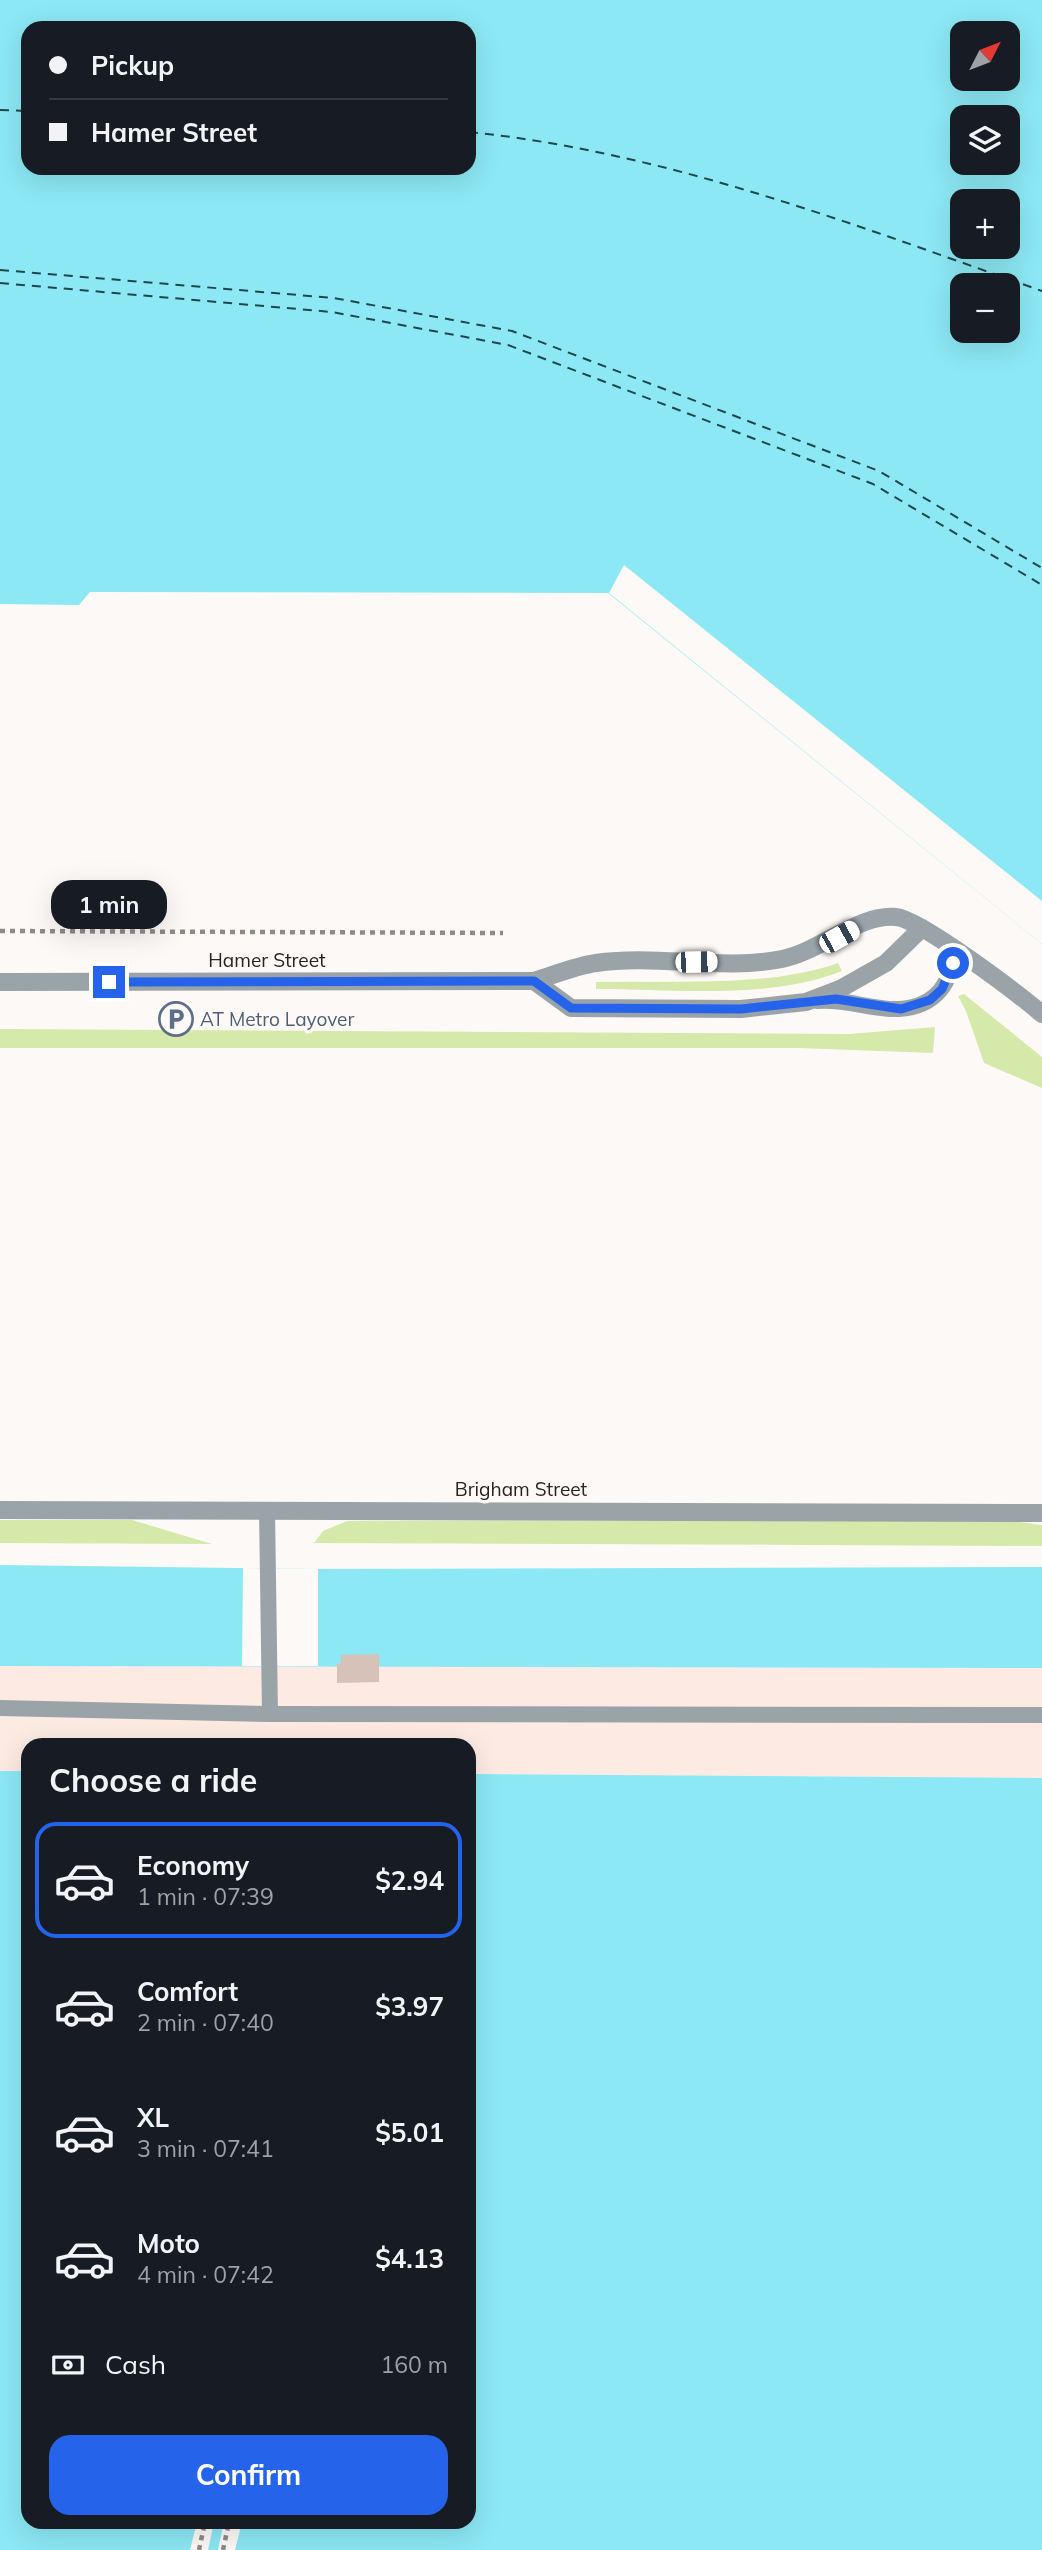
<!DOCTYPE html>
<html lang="en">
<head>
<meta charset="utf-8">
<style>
	:root { --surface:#171b24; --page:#242831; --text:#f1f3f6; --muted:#9ea1a6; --line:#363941; --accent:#2563eb }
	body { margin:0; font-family:Mulish,sans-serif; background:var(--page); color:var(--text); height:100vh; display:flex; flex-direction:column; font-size:26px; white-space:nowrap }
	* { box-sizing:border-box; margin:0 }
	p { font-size:23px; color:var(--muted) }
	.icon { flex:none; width:38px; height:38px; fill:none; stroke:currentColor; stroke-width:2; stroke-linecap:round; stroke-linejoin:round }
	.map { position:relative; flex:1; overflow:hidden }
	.details { position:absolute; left:21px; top:1738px; width:455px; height:791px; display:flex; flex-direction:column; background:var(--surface); border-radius:21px; box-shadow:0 7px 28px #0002 }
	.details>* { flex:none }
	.top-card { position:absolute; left:21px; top:21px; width:455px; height:154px; border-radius:21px; box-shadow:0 7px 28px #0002; display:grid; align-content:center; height:154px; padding:0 28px; background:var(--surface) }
	.needle { width:46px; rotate:48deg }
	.buttons { position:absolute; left:950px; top:21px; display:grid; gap:14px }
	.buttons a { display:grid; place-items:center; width:70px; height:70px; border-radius:14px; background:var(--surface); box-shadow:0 7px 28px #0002; font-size:35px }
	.end { position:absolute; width:32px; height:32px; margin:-16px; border:9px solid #2563eb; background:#fff; box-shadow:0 0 0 4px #fff }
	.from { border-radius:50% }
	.bubble { position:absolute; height:49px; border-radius:21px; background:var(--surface); box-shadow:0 7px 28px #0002; font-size:23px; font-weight:700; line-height:49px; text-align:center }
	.car { position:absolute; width:21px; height:42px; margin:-21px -10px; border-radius:9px; box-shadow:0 0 5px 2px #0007; background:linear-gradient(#fff 24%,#345 0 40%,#fff 0 76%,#345 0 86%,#fff 0) }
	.top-card b { display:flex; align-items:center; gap:24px; height:66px; font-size:26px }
	.top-card b+b { border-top:2px solid var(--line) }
	.top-card i { width:18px; height:18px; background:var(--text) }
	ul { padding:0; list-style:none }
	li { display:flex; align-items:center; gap:21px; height:116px; margin:0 14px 10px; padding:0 14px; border:4px solid transparent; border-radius:21px }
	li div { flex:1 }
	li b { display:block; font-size:26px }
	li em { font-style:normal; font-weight:700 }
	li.selected { border-color:var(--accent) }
	li>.icon { width:63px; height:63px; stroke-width:1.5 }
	h2 { padding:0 28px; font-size:32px; line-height:84px }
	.pay { display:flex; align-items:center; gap:18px; height:77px; padding:0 28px; font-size:26px }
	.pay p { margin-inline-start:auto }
	.button { display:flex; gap:14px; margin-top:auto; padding:14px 28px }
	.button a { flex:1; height:80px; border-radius:21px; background:var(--accent); color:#fff; font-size:28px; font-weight:700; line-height:80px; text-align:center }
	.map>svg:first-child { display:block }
	.built { fill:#fdebe3 }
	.green { fill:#d5e9aa }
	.water { fill:#8be8f4; fill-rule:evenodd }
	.pier { fill:#fdf9f7 }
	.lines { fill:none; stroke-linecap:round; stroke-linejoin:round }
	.ferry { stroke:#1e484d; stroke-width:2; stroke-dasharray:9 7; stroke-linecap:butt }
	.building { fill:#d7c2b9 }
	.path { stroke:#908a87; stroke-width:4.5; stroke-dasharray:5 5; stroke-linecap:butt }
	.lane { stroke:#9aa4a8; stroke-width:16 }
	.street { stroke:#9aa4a8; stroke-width:18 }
	.route { stroke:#2563eb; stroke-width:9 }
	.labels { text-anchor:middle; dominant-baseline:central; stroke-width:7; stroke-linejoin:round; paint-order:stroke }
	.street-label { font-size:19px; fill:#2a221e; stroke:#fdf9f7 }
	.service-label { font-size:19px; fill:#4e5e75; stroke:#fdf9f7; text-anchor:start }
</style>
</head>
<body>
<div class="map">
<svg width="1042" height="2550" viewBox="0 0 1042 2550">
	<rect width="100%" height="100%" fill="#fdf9f7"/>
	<path class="built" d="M0 1666 1042 1668V1778L469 1774V1745H28V1771H0Z"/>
	<g class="green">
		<path d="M838 963 842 971C769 1000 675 989 596 989V982C670 980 769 988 838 963Z"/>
		<path d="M964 994 1042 1057V1088L984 1063 966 1011 958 996Z"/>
		<path d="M935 1027 933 1053 799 1048H0V1029L849 1034Z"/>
		<path d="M0 1520H132L212 1544 0 1543Z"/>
		<path d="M1005 1520 1042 1525V1546L314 1543 323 1531 347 1521Z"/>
	</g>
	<g class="water">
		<path d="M0 0H1042V944L608 593 90 592 79 605 0 604ZM28 28H469V168H28ZM962 33H1008V79H962ZM962 117H1008V163H962ZM962 201H1008V247H962ZM962 285H1008V331H962Z"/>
		<path d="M0 1565 318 1569 1042 1567V1668L0 1666Z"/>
		<path d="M0 1771H28V2522H224L218 2550H0Z"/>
		<path d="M469 1774 1042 1778V2550H235L242 2522H469Z"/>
	</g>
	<g class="pier">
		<path d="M624 565 1042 901V944L609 593Z"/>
		<path d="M243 1568 318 1569V1666H242Z"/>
		<path d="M197 2522H214L208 2550H190Z"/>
	</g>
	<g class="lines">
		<g class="ferry">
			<path d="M0 110 28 111"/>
			<path d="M469 132C667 152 855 225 1042 291"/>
			<path d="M0 270 334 298 512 331 879 471 1042 568"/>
			<path d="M0 283 332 312 508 345 873 484 1042 585"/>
		</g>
	</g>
	<path class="building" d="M379 1654V1682L337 1683V1664H341V1655Z"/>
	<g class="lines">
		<g class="path">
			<path d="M0 931 503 933"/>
			<path d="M199 2550 205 2522"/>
			<path d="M223 2550 229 2522"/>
		</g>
		<g class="lane">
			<path d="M817 1001C845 998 871 1010 899 1009 934 1007 957 982 949 947"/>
			<path d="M267 1510 270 1714"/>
			<path d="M0 1708 270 1714 1042 1715"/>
		</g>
		<g class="street">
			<path d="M534 981 571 1008 741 1009 806 1002 840 989 886 963 922 928"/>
			<path d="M0 982 534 981C554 975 575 966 596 963 657 954 722 971 782 959 819 952 860 913 896 917 920 919 1020 995 1042 1014"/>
			<path d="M0 1510 1042 1513"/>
		</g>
	</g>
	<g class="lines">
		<path class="route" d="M109 982 534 981 571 1008 741 1009 836 999 901 1009 930 1000 942 989 953 963"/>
	</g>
	<defs>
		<g id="parking-ring" transform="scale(1.75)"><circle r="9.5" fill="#fdf9f7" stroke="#5c6f8a" stroke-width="1.5"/><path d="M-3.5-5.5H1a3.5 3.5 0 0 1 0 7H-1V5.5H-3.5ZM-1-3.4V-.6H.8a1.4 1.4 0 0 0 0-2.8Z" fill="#5c6f8a"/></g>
	</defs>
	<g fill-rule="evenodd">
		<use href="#parking-ring" x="176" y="1019"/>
	</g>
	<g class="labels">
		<g class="street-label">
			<text x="267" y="960">Hamer Street</text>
			<text x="521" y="1489">Brigham Street</text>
		</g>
		<g class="service-label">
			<text x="200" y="1019">AT Metro Layover</text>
		</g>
	</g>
</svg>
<div class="buttons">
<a><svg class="needle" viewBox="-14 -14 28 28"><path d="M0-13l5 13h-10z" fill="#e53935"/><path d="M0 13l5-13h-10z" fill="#9ea1a6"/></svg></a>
<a><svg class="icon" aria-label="layers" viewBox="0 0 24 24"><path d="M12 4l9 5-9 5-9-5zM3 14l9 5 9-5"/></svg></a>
<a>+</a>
<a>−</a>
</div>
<i class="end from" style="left:953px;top:963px"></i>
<i class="end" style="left:109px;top:982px"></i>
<div class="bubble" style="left:51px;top:880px;width:116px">1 min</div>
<i class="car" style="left:839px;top:937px;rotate:61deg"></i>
<i class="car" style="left:696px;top:962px;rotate:89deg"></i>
<div class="top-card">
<b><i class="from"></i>Pickup</b>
<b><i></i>Hamer Street</b>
</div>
<section class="details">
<h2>Choose a ride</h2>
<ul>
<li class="selected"><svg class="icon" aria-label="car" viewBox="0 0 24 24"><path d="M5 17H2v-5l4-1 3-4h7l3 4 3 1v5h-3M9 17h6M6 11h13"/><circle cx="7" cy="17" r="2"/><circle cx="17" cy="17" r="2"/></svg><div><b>Economy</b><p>1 min · 07:39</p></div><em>$2.94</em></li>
<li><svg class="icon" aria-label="car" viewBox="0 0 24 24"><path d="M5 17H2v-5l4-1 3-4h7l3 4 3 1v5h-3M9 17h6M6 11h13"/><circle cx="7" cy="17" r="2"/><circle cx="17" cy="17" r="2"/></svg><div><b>Comfort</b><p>2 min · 07:40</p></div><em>$3.97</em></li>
<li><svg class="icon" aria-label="car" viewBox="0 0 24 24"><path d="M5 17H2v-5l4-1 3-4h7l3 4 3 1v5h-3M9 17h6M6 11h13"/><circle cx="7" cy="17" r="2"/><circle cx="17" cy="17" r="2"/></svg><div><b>XL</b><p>3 min · 07:41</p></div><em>$5.01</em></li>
<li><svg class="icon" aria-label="car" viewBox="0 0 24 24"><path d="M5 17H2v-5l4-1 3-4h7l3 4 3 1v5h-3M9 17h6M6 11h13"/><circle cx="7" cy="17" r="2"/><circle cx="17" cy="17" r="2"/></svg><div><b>Moto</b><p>4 min · 07:42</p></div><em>$4.13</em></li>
</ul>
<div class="pay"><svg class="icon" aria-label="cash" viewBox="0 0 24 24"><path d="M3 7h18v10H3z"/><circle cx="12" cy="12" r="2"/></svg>Cash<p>160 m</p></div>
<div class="button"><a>Confirm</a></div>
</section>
</div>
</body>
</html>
